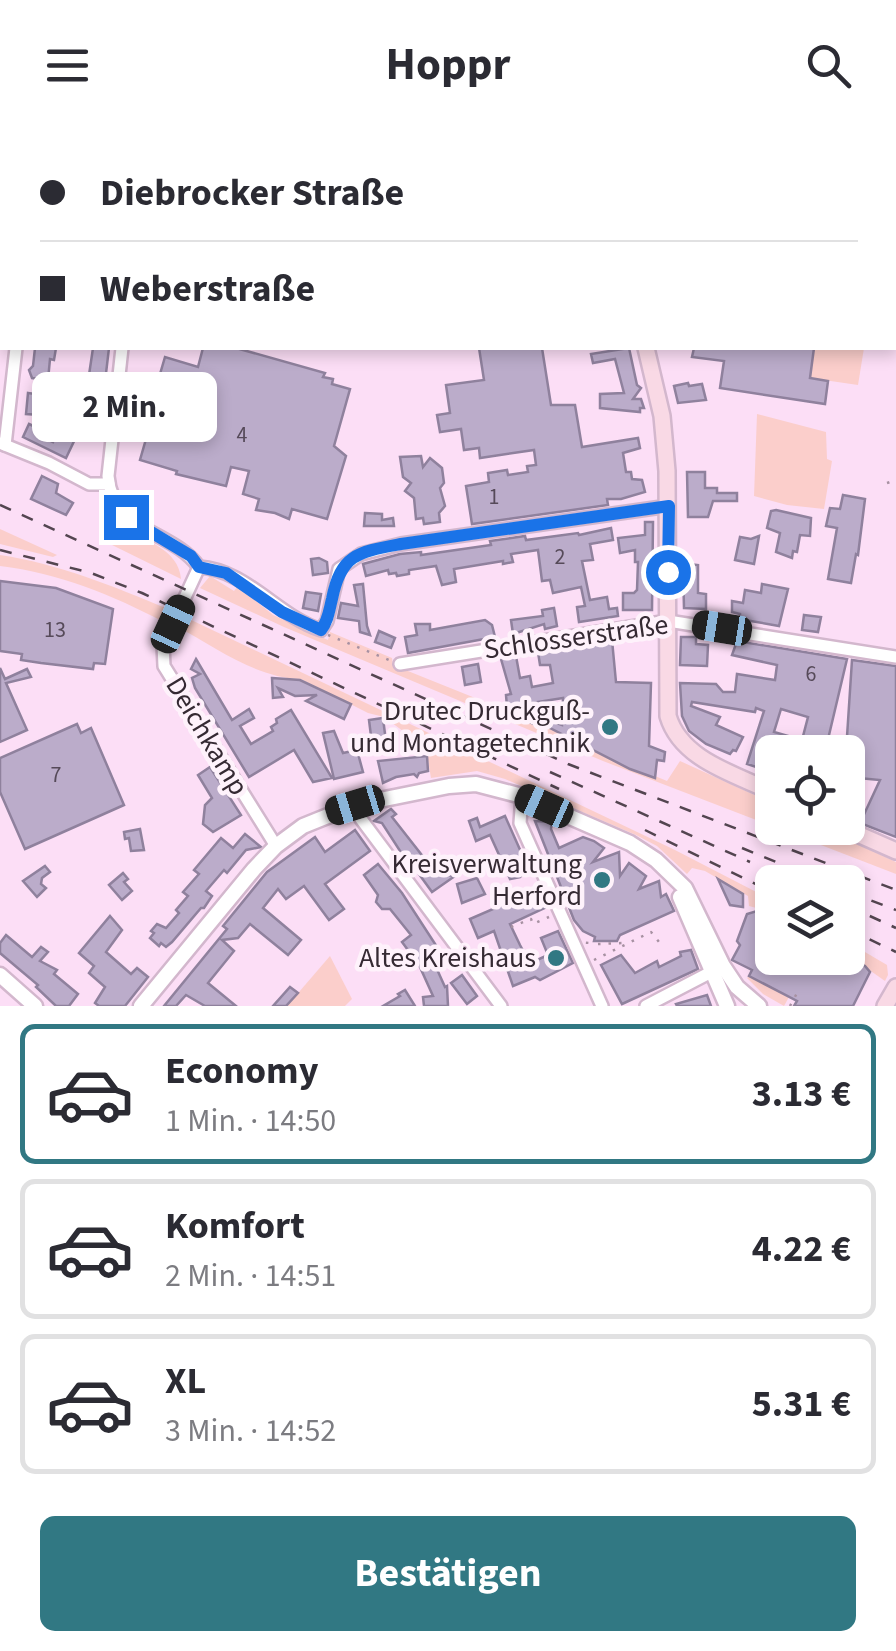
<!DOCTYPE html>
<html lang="de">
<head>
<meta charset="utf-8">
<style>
	:root { --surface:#fff; --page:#f2f2f3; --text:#2b2b33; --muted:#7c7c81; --line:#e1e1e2; --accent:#317883 }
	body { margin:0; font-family:"Source Sans 3",sans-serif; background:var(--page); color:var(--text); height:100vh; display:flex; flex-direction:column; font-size:38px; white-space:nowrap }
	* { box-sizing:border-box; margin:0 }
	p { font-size:32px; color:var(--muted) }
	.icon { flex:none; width:55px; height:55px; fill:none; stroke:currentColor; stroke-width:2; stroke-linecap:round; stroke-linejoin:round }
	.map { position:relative; height:876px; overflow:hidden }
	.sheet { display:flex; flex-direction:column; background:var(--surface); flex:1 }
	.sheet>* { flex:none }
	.guide { position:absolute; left:0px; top:0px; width:898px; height:220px; box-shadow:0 5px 15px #0003; display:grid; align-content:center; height:220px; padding:0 40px; background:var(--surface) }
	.controls { position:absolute; left:755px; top:605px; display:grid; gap:20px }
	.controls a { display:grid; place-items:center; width:110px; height:110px; border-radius:15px; background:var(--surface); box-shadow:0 5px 15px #0003; font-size:50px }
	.end { position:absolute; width:45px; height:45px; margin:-22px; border:12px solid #1a73e8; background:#fff; box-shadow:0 0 0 5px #fff }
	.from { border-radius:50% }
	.bubble { position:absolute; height:70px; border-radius:15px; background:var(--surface); box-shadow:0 5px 15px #0003; font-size:32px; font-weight:700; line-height:70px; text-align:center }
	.car { position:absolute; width:30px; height:60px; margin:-30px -15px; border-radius:12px; box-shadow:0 0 8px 2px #0007; background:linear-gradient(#222 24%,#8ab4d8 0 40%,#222 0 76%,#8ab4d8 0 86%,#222 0) }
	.guide b { display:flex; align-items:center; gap:35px; height:95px; font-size:38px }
	.guide b+b { border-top:2px solid var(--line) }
	.guide i { width:25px; height:25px; background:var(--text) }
	ul { padding:18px 0 0; list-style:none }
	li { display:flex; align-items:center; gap:30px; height:140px; margin:0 20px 15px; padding:0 20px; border:5px solid var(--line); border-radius:15px }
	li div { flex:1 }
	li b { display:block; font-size:38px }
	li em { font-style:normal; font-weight:700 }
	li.on { border-color:var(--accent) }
	li>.icon { width:90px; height:90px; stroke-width:1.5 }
	.cta { display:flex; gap:20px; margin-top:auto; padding:20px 40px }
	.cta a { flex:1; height:115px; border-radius:15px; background:var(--accent); color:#fff; font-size:40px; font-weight:700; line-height:115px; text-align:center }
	header { display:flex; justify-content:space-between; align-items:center; height:130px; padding:0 40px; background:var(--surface); font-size:45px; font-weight:700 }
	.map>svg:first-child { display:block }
	.green { fill:#fbcecb }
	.building { fill:#bbacca; stroke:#8f819d; stroke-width:2.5; fill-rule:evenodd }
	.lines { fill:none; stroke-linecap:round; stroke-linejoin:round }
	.service-casing { stroke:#d3b7cd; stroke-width:10 }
	.minor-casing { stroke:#d3b7cd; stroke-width:16 }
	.tertiary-casing { stroke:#d3b7cd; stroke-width:19 }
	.secondary-casing { stroke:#d3b7cd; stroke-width:20 }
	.path { stroke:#a791a2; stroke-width:2.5; stroke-dasharray:2.5 8; stroke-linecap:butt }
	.service { stroke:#fff; stroke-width:5 }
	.minor { stroke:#fff; stroke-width:11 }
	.tertiary { stroke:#fff; stroke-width:14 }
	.secondary { stroke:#f9d9e5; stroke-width:15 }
	.rail { stroke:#534550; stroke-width:2.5; stroke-dasharray:12 12; stroke-linecap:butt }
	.route { stroke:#1a73e8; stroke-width:12 }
	.poi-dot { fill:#317883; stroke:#fef2fb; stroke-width:4 }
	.labels { text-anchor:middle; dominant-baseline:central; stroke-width:9; stroke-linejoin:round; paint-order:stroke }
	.number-label { font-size:22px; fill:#564a59 }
	.street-label { font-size:28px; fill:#352a33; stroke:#fef2fb }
	.poi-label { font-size:28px; fill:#352a33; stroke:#fef2fb; text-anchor:end }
</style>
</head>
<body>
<header><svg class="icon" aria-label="menu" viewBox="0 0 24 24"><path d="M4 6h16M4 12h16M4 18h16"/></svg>Hoppr<svg class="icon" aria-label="search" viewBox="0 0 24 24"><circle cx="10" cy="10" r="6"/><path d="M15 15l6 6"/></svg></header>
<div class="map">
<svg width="896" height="876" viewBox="0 0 896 876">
	<rect width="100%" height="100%" fill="#fcdef6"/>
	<g class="green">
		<path d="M814 218H864L858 255 810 248Z"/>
		<path d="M757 284 826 302 827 329 832 331 824 379 787 375 754 366Z"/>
		<path d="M119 396C143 409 179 419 181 449L110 414Z"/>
		<path d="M0 399 57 425 53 427 0 414Z"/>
		<path d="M0 425C59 434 113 456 168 479L164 492C112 465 59 443 0 436Z"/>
		<path d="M210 446 234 461 238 456 273 485 328 510 330 502 392 528 393 535 505 580 506 584 542 598 544 595 655 646 667 651 680 631 772 673V698H823L896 732V744L603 631 284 497 200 458Z"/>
		<path d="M187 488 675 720 772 770V782L749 776 748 766 705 741 692 738 687 744 657 716 636 705 505 649 477 641 431 648 426 618 384 587 368 583 301 549C258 548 217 519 180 498Z"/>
		<path d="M848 812 887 835 888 845 885 851 848 825Z"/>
		<path d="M330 826 352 869 345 876H287Z"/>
		<path d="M749 846 789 867 784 876 763 864 747 848Z"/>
	</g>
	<g class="building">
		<path d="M35 218H56L54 230 50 229 48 250 32 248 29 240 33 236Z"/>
		<path d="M93 218H109L100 294 87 293 89 273 83 272 85 252H81L82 244 89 245Z"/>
		<path d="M203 218H236L325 243 323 247 333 249 332 254 350 259 334 316 346 326 327 389 292 379 289 389 275 383 256 380 259 369 243 364 249 341 231 337 226 356 176 344 177 341 140 330 146 309H141L165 227 198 237Z"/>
		<path d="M479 218H542L551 275H575L582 317 638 308 640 318 623 323 626 342H631L632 349 642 350 645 362 621 369H607L608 375 472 394 466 356 489 352 488 343 507 340 508 345 528 342 527 336 536 335 534 320 480 328 479 318 464 320 461 299 440 302 437 285 450 283 446 255 484 250Z"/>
		<path d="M629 218 637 255 641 258 633 269H641L644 278H640V282L600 278V264L624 263 615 229 593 233 591 224Z"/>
		<path d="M694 218H814L810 248 828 251 825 274 720 258 724 231 692 227Z"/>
		<path d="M688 253 689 256 702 254 706 270 678 273 674 256Z"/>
		<path d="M28 263 43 265 40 285 26 284Z"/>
		<path d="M29 294 42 300 40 306 53 312 57 303 68 308 70 294 86 296V303L77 305 66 328 23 307Z"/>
		<path d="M421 326 423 337 430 328 442 338 444 353 440 358 445 376 439 383 440 392 424 394 423 388 416 389 414 368 405 361 411 353 403 347 400 327Z"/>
		<path d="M687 342H705V358H717V363H737V371H713L708 387H688Z"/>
		<path d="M42 346 58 354 56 363 73 373 66 385 31 369Z"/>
		<path d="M843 365 865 369 858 425 856 424 851 453 828 449 837 398 826 396 830 378 840 379Z"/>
		<path d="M776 380 811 388 810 406 800 405 797 422 793 421 792 428 776 422 780 403 767 398 771 381Z"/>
		<path d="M365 383 382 384V390L393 388 394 396H364Z"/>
		<path d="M645 392H653L652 480H623V463H634L637 460 638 432H635V420L620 423 618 408 645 405Z"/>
		<path d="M611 398 613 410 590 414 593 430 582 431 590 470 607 467 609 479 617 478 618 486 579 492 577 477 585 476 581 457 553 463 550 450 542 451 538 420 511 424 513 432 503 434V431L454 439 456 452 442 455 436 436 409 440V444L397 446 396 443 389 444 388 440 366 446 363 434 400 424 421 422V425L491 415 490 411 525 406 526 410 578 403 579 405Z"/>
		<path d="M759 406 754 434 735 430 740 407 751 409Z"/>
		<path d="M319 428 327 432 328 443 313 445 311 429Z"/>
		<path d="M689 434 698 435V463L706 464V479L684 478 683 439H689Z"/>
		<path d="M0 451 56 458 113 479 105 534 94 533 93 539 41 533 21 530 22 524 0 521Z"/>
		<path d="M363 454 367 496 370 505 360 502 359 491 338 488 341 473 358 476 354 455Z"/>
		<path d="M762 454 788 459 779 496 745 490 740 488V484L732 482V471L743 473 745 460 761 463Z"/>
		<path d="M306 462 321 464 318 481 303 478Z"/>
		<path d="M554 478 557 496 545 499 544 494 513 504 511 490 543 486 542 480Z"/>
		<path d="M804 485 821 487 818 502 802 500Z"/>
		<path d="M485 490 492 495 495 507 408 523 405 507 417 505 415 494H430V500Z"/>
		<path d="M379 501 395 508 391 518 375 512Z"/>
		<path d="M681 507H696V514L708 515 707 536 680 535Z"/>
		<path d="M612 510 616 552 651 553 649 616 665 622 664 631 657 630 655 648 630 639 544 595 543 598 525 590 528 583 562 595 563 568 507 577 506 565 511 564 501 529 516 526 520 548 530 546 532 557 553 553 550 535H540L538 522Z"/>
		<path d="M737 511 847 529 825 622H786L769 618 762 639 747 634 764 581 756 578 755 582 692 572 691 576 720 587 716 595 743 607 736 621 733 620 730 624 706 614 689 601 682 586 680 553 716 554 723 562H735L737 544 775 550 777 535 732 525ZM781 579 808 587 802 610 774 602Z"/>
		<path d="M196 529 232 590 249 579 254 588 240 596 251 614 273 601 271 597 277 593 276 589 291 580 332 648 313 652 294 620 249 647 195 558 192 548 200 544 191 539Z"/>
		<path d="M852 530 896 536V707L860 693 880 650 848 647 846 622Z"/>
		<path d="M478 534 481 552 465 555 462 537Z"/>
		<path d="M0 538 5 549 27 539 31 547 6 553 27 600 0 612Z"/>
		<path d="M272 548 300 550 351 574 344 589 306 571 317 565 295 566 278 558 283 567 273 568Z"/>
		<path d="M383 588 386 612 372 614 369 590Z"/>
		<path d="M77 594 81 603 91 598 124 675 25 719 0 662V628Z"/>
		<path d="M334 601 343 623 357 620 363 642 334 649 323 603Z"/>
		<path d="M427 626 428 641 419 643 417 647 414 644 396 647 383 653 378 631Z"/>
		<path d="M210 637 241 685 213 702 203 694 205 675 212 668 198 645Z"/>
		<path d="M391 679 396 684 392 687 432 738 439 736 445 745 455 746 432 762 416 740 413 741 382 693 374 691Z"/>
		<path d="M505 686 525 731 527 740 520 747 510 749 490 705 476 711 469 691 477 688 480 697Z"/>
		<path d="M535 691 552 692 551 699 559 718 583 707 594 711 604 718 593 732 619 722 620 746 629 733 646 746 639 759 659 751 661 767 666 764 674 781 620 805 617 811H594L595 807 583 801 574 790Z"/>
		<path d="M140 699 144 720 131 721 129 708 125 709 124 702Z"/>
		<path d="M355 700 370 721 325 754 344 779 329 790 304 756 286 769 278 759 263 778 301 810 288 825 250 794 238 808 222 810 234 821 208 853 236 876H205L186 865 176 876H164L227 799 223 796 267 742 315 707 325 722Z"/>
		<path d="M245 704 261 717 246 720 227 743 224 740 206 761 212 766 204 778H201L172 812 166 817 161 813 159 816 150 808 154 803 151 801 157 794 166 798 179 783 176 780 188 766 183 762 199 744 194 740 221 708 233 718Z"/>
		<path d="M378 734 402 763 439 820 431 826 445 857 447 856 448 876H424L423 867 433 866 419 835 402 812 411 805 390 779H382L376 772 378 765 364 745Z"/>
		<path d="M45 736 50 742 42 748 41 754 46 758 37 767 23 751Z"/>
		<path d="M123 743 128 749 124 752 132 761 122 770 109 755Z"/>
		<path d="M477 748 485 764 462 773 457 754Z"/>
		<path d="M718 749 743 764V777L730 775Z"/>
		<path d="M539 759 547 777 510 794 520 815 527 828 535 831 548 825 541 808 558 801 573 833 540 850 535 847 513 856 494 801 478 808 470 789Z"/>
		<path d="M757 781 767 785 772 794V828H849L865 836 870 842 853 876H794L797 871 749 846 752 840 732 830 740 815 737 811 747 784Z"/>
		<path d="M110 786 122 800 106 822 131 844 137 838 148 847 125 876H99L95 873 105 857 89 843 94 836 79 823Z"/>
		<path d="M6 805 32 827 41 817 48 822 40 831 57 840 54 844 78 864 69 876H56L36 857 38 855 0 823V813Z"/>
		<path d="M691 820 698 839 622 874 601 835 621 825 635 843 657 831 659 837 681 826 680 822Z"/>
		<path d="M462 845 477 866 467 874 451 853Z"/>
		<path d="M290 857 298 863 286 876H273Z"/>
		<path d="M405 860 415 876H383L400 866 398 864Z"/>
		<path d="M707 865 711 876H677L676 874Z"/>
	</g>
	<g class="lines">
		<g class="service-casing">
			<g id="service">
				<path d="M34 2V0"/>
				<path d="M408 2 409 0"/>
			</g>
		</g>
		<g class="minor-casing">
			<g id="minor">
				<path d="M0 101 2 102"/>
				<path d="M122 218 108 346C113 403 171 399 199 437"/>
				<path d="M0 313 49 333 89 354H109"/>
				<path d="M5 315 16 218"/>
				<path d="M199 437C247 440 277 486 321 500L327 491 339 439 361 424 401 414 669 376"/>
				<path d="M199 437 163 515 164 536 276 716"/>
				<path d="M400 534 668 491 896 527"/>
				<path d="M522 666 520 693 602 876"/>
				<path d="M355 675 361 689 501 876"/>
				<path d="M646 876 717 839"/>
			</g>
		</g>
		<g class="tertiary-casing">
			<g id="tertiary">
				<path d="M167 0 179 2"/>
				<path d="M267 0 280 2"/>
				<path d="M212 2 213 0"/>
				<path d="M895 91H896"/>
				<path d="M680 767 727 876"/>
				<path d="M0 845 35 876"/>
				<path d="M141 876 254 739 276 716 303 696 355 675 449 656 476 654 522 666 630 713 656 730 685 758 723 836 737 857 759 876"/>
			</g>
		</g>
		<g class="secondary-casing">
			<g id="secondary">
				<path d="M612 0V2"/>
				<path d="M646 218 662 286 667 341 668 586C681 630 735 644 772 662"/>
				<path d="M844 698 896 721"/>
				<path d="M885 876 896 857"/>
			</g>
		</g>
		<g class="path">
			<path d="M230 2V0"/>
			<path d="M300 2 301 0"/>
			<path d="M887 353 896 350"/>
			<path d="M328 505 389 530"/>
			<path d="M511 797 531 789 533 794 549 787"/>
			<path d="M587 814 588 804"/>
			<path d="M598 814 624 813"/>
			<path d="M594 830 651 802 659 812"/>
			<path d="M790 876 797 863"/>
		</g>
		<use href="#service" class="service"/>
		<use href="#minor" class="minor"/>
		<use href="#tertiary" class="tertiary"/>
		<use href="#secondary" class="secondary"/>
		<g class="rail">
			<path d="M0 375 568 634 896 760"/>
			<path d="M0 420 91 443 142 463 559 659"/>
			<path d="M550 642 750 732"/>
			<path d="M645 700 772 762"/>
			<path d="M742 718 825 752"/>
			<path d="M849 762 896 780"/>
			<path d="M848 776 896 798"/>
			<path d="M848 799 896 822"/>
		</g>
	</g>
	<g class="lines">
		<path class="route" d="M126 387 191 426 199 437 226 443 282 482 321 500C328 491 329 481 332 469 341 424 358 422 401 414L669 376 668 442"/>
	</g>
	<g class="poi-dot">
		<circle cx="610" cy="597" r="10"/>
		<circle cx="602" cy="750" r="10"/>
		<circle cx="556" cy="828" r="10"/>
	</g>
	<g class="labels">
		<g class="number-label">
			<text x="242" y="305">4</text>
			<text x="494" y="367">1</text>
			<text x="560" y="427">2</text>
			<text x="55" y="500">13</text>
			<text x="811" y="544">6</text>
			<text x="56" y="645">7</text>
		</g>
		<g class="street-label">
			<text transform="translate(576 507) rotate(-8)">Schlosserstraße</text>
			<text transform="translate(207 606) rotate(59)">Deichkamp</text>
		</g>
		<g class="poi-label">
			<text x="590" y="581">Drutec Druckguß-<tspan x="590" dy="32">und Montagetechnik</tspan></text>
			<text x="582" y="734">Kreisverwaltung<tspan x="582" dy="32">Herford</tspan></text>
			<text x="536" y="828">Altes Kreishaus</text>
		</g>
	</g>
</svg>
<div class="controls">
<a><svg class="icon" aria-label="locate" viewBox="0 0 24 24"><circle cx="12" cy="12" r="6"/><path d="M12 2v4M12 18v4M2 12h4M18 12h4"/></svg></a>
<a><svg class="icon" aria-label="layers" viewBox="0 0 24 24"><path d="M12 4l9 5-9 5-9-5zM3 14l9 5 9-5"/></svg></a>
</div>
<i class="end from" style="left:668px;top:442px"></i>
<i class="end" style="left:126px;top:387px"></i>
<div class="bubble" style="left:32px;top:242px;width:185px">2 Min.</div>
<i class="car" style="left:173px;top:494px;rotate:25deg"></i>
<i class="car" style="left:722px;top:498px;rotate:279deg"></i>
<i class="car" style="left:355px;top:675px;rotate:253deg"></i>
<i class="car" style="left:544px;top:676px;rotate:294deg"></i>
<div class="guide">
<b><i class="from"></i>Diebrocker Straße</b>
<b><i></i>Weberstraße</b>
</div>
</div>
<section class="sheet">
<ul>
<li class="on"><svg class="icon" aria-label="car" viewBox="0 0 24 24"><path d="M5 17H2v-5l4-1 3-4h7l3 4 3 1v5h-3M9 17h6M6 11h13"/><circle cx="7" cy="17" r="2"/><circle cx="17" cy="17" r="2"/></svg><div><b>Economy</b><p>1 Min. · 14:50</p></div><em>3.13 €</em></li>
<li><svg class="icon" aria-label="car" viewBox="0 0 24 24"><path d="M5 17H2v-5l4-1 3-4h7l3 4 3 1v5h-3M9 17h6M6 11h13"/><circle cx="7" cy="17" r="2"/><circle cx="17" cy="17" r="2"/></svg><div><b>Komfort</b><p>2 Min. · 14:51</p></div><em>4.22 €</em></li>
<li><svg class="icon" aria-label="car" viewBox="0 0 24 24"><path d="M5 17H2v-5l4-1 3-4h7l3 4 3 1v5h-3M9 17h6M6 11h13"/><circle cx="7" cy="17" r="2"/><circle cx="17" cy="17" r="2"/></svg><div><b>XL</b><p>3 Min. · 14:52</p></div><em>5.31 €</em></li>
</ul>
<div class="cta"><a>Bestätigen</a></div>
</section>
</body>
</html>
